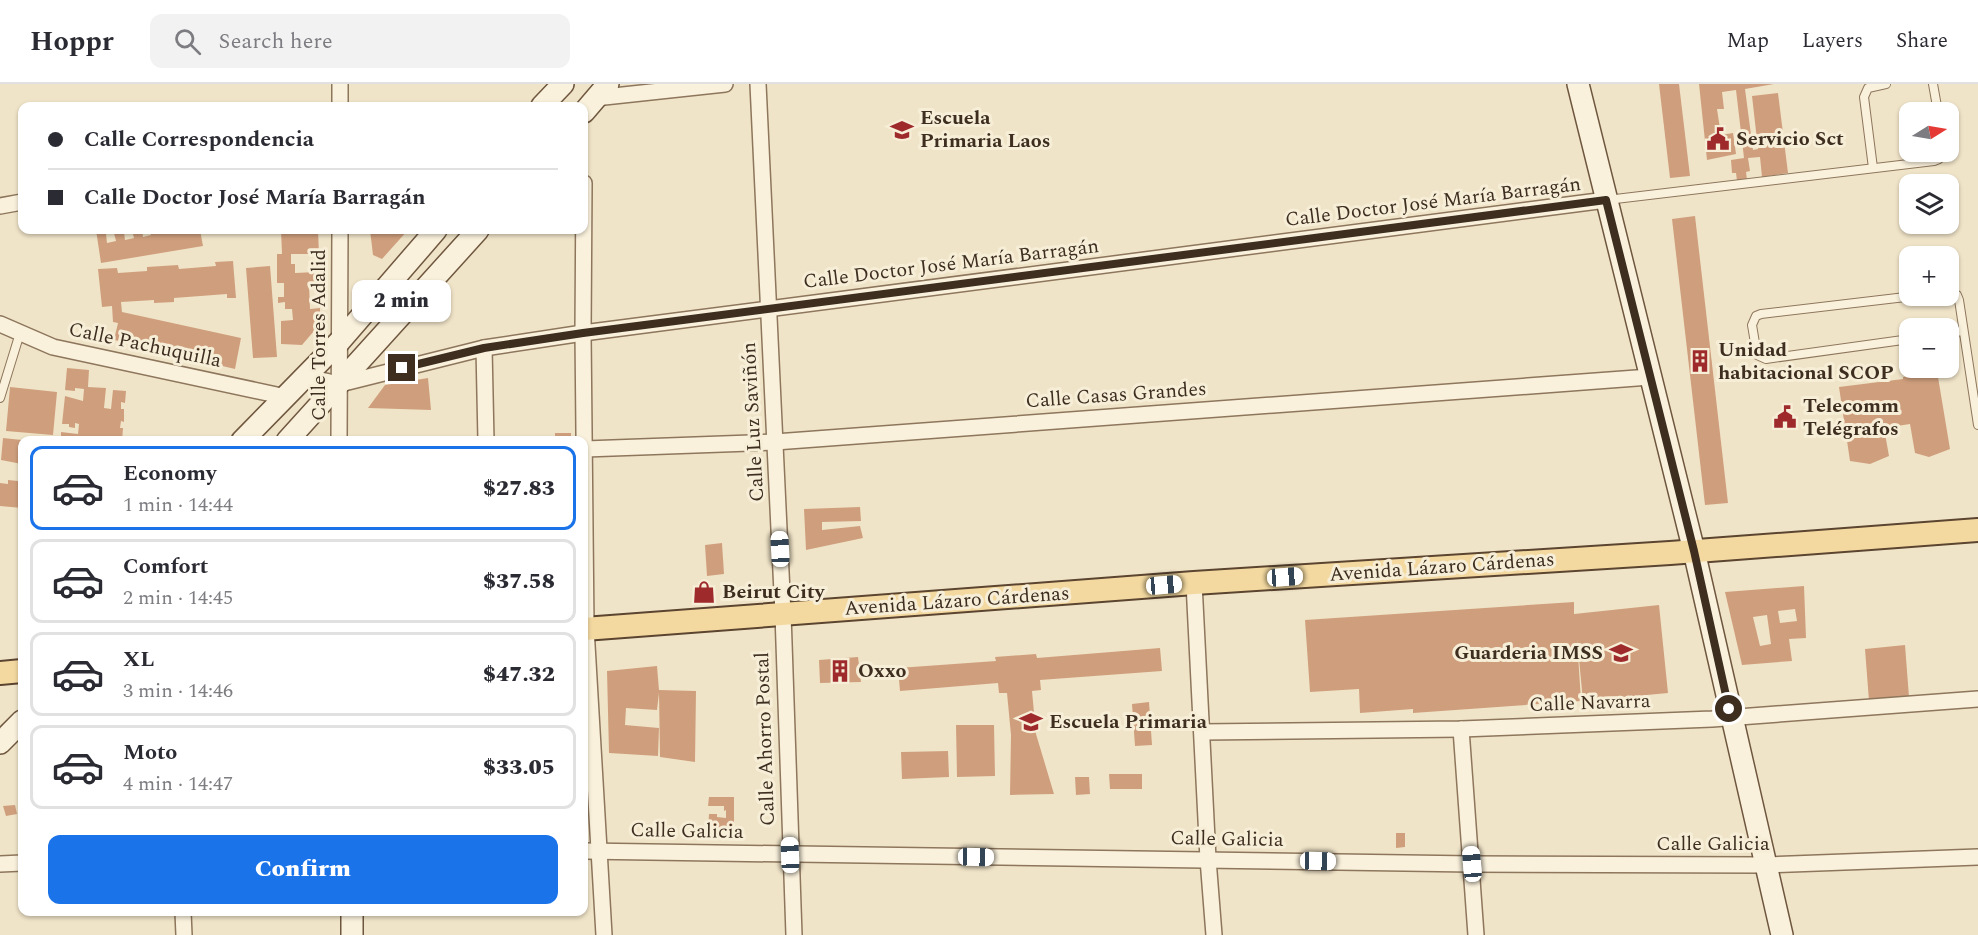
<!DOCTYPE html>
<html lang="en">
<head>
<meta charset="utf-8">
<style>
	:root { --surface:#fff; --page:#f2f2f3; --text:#2b2b33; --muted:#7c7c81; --line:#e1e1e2; --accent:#1a73e8 }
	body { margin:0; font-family:Spectral,serif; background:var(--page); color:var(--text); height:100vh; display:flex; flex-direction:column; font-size:22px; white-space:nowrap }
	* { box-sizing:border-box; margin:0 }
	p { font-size:20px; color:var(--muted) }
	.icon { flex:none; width:33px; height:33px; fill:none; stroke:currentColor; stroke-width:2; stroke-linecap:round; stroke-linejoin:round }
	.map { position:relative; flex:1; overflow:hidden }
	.details { position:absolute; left:18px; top:352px; width:570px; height:480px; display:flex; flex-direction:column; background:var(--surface); border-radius:12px; box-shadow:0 2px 4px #0004 }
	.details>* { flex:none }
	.hud { position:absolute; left:18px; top:18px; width:570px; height:132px; border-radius:12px; box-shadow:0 2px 4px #0004; display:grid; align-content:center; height:132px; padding:0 30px; background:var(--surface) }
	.needle { width:39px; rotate:79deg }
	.fabs { position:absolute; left:1899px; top:18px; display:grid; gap:12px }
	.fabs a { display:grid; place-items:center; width:60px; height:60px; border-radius:12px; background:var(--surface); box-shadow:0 2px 4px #0004; font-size:30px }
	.end { position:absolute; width:27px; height:27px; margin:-14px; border:8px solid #3d2e20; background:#fff; box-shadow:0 0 0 3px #fff }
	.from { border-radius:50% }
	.bubble { position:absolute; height:42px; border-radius:12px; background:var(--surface); box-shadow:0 2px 4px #0004; font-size:20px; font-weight:800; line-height:42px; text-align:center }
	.car { position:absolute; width:18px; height:36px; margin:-18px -9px; border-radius:8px; box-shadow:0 0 4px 2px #0007; background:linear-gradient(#fff 24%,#345 0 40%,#fff 0 76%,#345 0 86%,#fff 0) }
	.hud b { display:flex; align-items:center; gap:21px; height:57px; font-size:22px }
	.hud b+b { border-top:2px solid var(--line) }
	.hud i { width:15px; height:15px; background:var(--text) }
	ul { padding:10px 0 0; list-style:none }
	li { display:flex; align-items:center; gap:18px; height:84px; margin:0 12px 9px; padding:0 18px; border:3px solid var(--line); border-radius:12px }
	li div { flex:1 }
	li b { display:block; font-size:22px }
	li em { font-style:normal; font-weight:800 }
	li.current { border-color:var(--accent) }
	li>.icon { width:54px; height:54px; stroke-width:1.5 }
	.cta { display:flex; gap:12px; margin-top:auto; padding:12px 30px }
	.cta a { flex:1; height:69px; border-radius:12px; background:var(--accent); color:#fff; font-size:24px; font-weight:800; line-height:69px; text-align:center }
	header { display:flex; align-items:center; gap:36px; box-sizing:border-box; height:84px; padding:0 30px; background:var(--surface); border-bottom:2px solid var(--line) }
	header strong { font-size:28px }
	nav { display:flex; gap:33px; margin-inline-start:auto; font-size:21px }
	.search { width:420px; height:54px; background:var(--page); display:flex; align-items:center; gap:15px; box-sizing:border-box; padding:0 21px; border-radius:12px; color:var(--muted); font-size:22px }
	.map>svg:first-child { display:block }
	.building { fill:#cf9f7d; fill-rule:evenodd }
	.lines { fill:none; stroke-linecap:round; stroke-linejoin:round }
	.lane-casing { stroke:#8d765c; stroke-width:10 }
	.street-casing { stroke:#8d765c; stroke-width:18 }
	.secondary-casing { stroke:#6f573f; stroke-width:24 }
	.primary-casing { stroke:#5b4430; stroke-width:26 }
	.lane { stroke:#faf1dc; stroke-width:8 }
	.street { stroke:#faf1dc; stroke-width:15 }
	.secondary { stroke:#faf1dc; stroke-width:21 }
	.primary { stroke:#f3d9a0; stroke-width:22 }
	.route { stroke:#3d2e20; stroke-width:8 }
	.labels { text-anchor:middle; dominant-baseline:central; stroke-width:6; stroke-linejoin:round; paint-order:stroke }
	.poi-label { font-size:20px; font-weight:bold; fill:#3d2e20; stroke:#f7eed8; text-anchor:start }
	.street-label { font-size:20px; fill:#3d2e20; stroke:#f7eed8 }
</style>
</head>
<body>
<header>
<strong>Hoppr</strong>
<div class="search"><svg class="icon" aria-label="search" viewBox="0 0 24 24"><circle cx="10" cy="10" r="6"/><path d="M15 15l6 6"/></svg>Search here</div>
<nav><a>Map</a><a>Layers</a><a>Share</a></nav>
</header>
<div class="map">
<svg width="1978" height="851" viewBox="0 0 1978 851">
	<rect width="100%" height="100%" fill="#f0e4c8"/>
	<g class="building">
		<path d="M1659 0H1679L1690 92 1670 94Z"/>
		<path d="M1699 0H1774L1745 5 1753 66 1758 65 1752 12 1778 9 1788 89 1762 93 1760 73 1748 74 1750 87 1746 88 1747 96 1737 97 1736 89H1732L1731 76 1744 74 1736 6 1722 8 1724 25H1717L1721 51 1733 49 1736 70 1707 76Z"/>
		<path d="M1695 132 1728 419 1705 421 1672 135Z"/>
		<path d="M96 146H130L124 148 125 156 134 154 132 146H142L143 153 151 151 150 146H159L160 150 168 149V146H176V148L200 146 203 162 101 179ZM114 149 116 157 107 159 106 150Z"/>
		<path d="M281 146H318L319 170H291V180H295V189L316 188 317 201H309L310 225 320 224V240L302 261 281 260V237L293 236 292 225H285V218L278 219V213H284V199H277V170H282Z"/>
		<path d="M370 146H408L382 175 373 171Z"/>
		<path d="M233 177 236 214H227V210L174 214V218L154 219V216L121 218 122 228 241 254 235 285 218 281V274V276L187 270 188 268 182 266 181 270 147 263 148 260 142 259V261L114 256 118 239 113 238 112 222 102 223 98 185 117 184 118 189 147 187V183L178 181 179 185 216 182 215 178Z"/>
		<path d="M270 182 277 273 253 274 246 184Z"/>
		<path d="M67 284 89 286 88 303 106 304 104 324 111 325 113 306 126 307 125 319 121 318V325H124V338L121 337 120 344H123L122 357H61V348L78 350 79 340 75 339V344L69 343V340H62L65 312 83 317 84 305 75 304V307L65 306Z"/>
		<path d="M1937 287 1950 365 1929 373 1915 369 1910 340 1884 344 1889 372 1870 380 1850 377 1839 303 1903 295V293Z"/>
		<path d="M428 294 431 326 368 324 385 301Z"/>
		<path d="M10 303 57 308 53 351 6 347Z"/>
		<rect x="555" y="349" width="16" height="8"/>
		<path d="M3 354 22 356V380L1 376Z"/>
		<path d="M8 396 18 397V400L22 401V424L0 422V399L8 400Z"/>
		<path d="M860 423 861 437 822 438V446L860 442 863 454 806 466 804 425Z"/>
		<path d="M722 459 724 490 707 492 705 461Z"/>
		<path d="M1804 502 1806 554 1789 555 1792 577 1742 581 1725 508ZM1795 525 1797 537 1780 539 1778 527ZM1767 531 1771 560 1760 562 1753 533Z"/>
		<path d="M1574 518V530L1659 521 1668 609 1583 617 1577 554 1581 617 1413 629V625L1360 629 1359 605 1310 608 1305 536Z"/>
		<path d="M1905 561 1909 613 1869 617 1865 565Z"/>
		<path d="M1160 564 1162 587 1040 596 1041 606 1032 607 1036 650 1054 710 1010 711 1011 651 1007 609H999L998 599 900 607 898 584 996 577 995 573 1036 570 1037 574Z"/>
		<path d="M858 573 861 598 820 599 819 576Z"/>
		<path d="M657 582 659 606 696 607 695 678 660 673 659 609 657 626 626 624 625 641 659 644 658 672 609 669 607 587Z"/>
		<path d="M1149 618 1152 661 1135 662 1132 620Z"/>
		<path d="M956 641H994L995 692 957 693Z"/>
		<path d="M948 667 949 693 902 695 901 668Z"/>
		<path d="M1109 690H1142V705H1110Z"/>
		<path d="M1075 693H1089L1090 710 1076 711Z"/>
		<path d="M709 713H734V750L708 748 709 730H717V733L726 734V726L724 727V722H708Z"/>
		<path d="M15 721 17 730 6 732 3 722Z"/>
		<path d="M1396 749H1405V763L1396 764Z"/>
	</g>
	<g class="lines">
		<g class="lane-casing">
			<g id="lane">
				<path d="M1933 0 1938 28"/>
				<path d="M1873 84 1864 13 1868 4 1886 0"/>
				<path d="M1607 116 1934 77 1939 75 1943 68"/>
				<path d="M1948 208 1957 211 1959 216 1978 341"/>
				<path d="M1948 249 1963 247"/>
				<path d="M1910 255 1766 275 1757 271 1752 241 1756 232 1761 230 1914 212"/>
				<path d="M0 314 20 249"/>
			</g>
		</g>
		<g class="street-casing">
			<g id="street">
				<path d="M340 0V22"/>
				<path d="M758 0 783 530 794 851"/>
				<path d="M595 14 725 0"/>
				<path d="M584 99 583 249 586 544 604 851"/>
				<path d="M0 122 22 118"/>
				<path d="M0 240 53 263 286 313"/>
				<path d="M484 264 486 357"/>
				<path d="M306 293 340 300 484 264 583 249 1606 116"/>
				<path d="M339 357 340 146"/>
				<path d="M585 365 775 358 1650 293"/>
				<path d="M1194 499 1208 775 1214 851"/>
				<path d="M1461 645 1476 851"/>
				<path d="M1202 648 1461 645 1712 635 1978 615"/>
				<path d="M584 767 1472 780 1764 781 1978 773"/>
				<path d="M0 780 22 779"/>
				<path d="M183 828 184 851"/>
			</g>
		</g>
		<g class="secondary-casing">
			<g id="secondary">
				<path d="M1578 0 1694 467 1782 851"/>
				<path d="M542 22 563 0"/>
				<path d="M584 28 608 0"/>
				<path d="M242 357 340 257 436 146"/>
				<path d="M287 357 478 146"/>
				<path d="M0 659 22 637"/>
				<path d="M352 828V851"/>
			</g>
		</g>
		<g class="primary-casing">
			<g id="primary">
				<path d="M584 545 1194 499 1670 469 1978 446"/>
				<path d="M0 589 22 587"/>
			</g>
		</g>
		<use href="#lane" class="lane"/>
		<use href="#street" class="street"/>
		<use href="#secondary" class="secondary"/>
		<use href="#primary" class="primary"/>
	</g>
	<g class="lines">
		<path class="route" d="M402 284 484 264 583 249 1606 116 1694 467 1729 625"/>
	</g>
	<defs>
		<g id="school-bare" transform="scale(1.8)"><path d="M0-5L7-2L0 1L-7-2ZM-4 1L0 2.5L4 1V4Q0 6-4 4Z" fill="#9e2a2b" stroke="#f7eed8" stroke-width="2.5" paint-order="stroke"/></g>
		<g id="civic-bare" transform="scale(1.8)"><path d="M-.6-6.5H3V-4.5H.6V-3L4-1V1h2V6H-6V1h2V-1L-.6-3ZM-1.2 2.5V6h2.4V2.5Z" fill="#9e2a2b" stroke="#f7eed8" stroke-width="2.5" paint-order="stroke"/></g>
		<g id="building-bare" transform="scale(1.8)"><path d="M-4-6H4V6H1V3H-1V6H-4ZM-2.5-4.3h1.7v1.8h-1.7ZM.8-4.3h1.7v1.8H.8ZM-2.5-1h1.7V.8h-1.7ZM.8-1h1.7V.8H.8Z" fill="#9e2a2b" stroke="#f7eed8" stroke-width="2.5" paint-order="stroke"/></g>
		<g id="shop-bare" transform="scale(1.8)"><path d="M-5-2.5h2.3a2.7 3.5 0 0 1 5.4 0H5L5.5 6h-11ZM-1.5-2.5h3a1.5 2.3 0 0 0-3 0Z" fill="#9e2a2b" stroke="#f7eed8" stroke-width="2.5" paint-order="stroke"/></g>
	</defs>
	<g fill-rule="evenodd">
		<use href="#school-bare" x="902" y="46"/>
		<use href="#civic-bare" x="1718" y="55"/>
		<use href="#building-bare" x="1700" y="277"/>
		<use href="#civic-bare" x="1785" y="333"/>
		<use href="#shop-bare" x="704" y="508"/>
		<use href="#school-bare" x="1621" y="569"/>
		<use href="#building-bare" x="840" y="587"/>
		<use href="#school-bare" x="1031" y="638"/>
	</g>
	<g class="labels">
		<g class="poi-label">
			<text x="920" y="34">Escuela<tspan x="920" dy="23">Primaria Laos</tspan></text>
			<text x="1736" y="55">Servicio Sct</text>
			<text x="1718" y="266">Unidad<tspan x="1718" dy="23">habitacional SCOP</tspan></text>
			<text x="1803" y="322">Telecomm<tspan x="1803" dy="23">Telégrafos</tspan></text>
			<text x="722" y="508">Beirut City</text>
			<text x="1603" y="569" text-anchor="end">Guarderia IMSS</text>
			<text x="858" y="587">Oxxo</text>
			<text x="1049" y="638">Escuela Primaria</text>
		</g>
		<g class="street-label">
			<text transform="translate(1433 118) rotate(-7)">Calle Doctor José María Barragán</text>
			<text transform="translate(951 180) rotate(-7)">Calle Doctor José María Barragán</text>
			<text transform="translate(319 251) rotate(-90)">Calle Torres Adalid</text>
			<text transform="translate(145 261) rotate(12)">Calle Pachuquilla</text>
			<text transform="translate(1116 311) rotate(-4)">Calle Casas Grandes</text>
			<text transform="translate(753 338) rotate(-93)">Calle Luz Saviñón</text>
			<text transform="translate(1442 483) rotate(-4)">Avenida Lázaro Cárdenas</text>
			<text transform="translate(957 517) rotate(-4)">Avenida Lázaro Cárdenas</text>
			<text transform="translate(1590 619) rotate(-2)">Calle Navarra</text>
			<text transform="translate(765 655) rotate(-92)">Calle Ahorro Postal</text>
			<text transform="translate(687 747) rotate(1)">Calle Galicia</text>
			<text transform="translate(1227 755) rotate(1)">Calle Galicia</text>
			<text x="1713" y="760">Calle Galicia</text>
		</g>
	</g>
</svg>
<div class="fabs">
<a><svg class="needle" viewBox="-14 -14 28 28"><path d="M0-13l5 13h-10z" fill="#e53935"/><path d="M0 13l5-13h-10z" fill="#7c7c81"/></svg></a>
<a><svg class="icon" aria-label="layers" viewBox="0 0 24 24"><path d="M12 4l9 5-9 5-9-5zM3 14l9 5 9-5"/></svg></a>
<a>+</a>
<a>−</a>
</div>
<i class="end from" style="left:1729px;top:625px"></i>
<i class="end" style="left:402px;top:284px"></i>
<div class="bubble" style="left:352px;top:196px;width:99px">2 min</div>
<i class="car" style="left:780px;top:465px;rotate:357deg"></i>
<i class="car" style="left:1285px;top:493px;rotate:86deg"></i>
<i class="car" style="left:1164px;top:501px;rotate:85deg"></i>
<i class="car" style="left:790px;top:771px;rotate:358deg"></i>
<i class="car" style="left:976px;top:773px;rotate:91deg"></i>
<i class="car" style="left:1318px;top:777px;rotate:91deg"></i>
<i class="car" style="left:1472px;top:780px;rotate:355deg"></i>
<div class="hud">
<b><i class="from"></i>Calle Correspondencia</b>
<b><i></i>Calle Doctor José María Barragán</b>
</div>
<section class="details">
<ul>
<li class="current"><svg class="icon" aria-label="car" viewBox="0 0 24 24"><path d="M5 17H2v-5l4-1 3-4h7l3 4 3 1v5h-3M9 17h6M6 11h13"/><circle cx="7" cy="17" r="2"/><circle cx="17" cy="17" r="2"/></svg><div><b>Economy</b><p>1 min · 14:44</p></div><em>$27.83</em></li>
<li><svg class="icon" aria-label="car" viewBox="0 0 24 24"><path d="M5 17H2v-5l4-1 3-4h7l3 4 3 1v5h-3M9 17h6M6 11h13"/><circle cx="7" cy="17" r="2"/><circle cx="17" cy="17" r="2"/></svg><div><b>Comfort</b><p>2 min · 14:45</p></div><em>$37.58</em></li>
<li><svg class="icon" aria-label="car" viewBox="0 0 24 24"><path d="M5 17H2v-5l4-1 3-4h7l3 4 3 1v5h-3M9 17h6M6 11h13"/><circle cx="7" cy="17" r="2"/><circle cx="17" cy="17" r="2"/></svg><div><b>XL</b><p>3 min · 14:46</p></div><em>$47.32</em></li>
<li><svg class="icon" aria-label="car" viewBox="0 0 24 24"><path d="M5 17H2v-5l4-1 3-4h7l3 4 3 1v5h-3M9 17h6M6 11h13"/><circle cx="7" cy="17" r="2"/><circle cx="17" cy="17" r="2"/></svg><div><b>Moto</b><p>4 min · 14:47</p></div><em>$33.05</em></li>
</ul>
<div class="cta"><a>Confirm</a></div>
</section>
</div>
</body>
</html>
